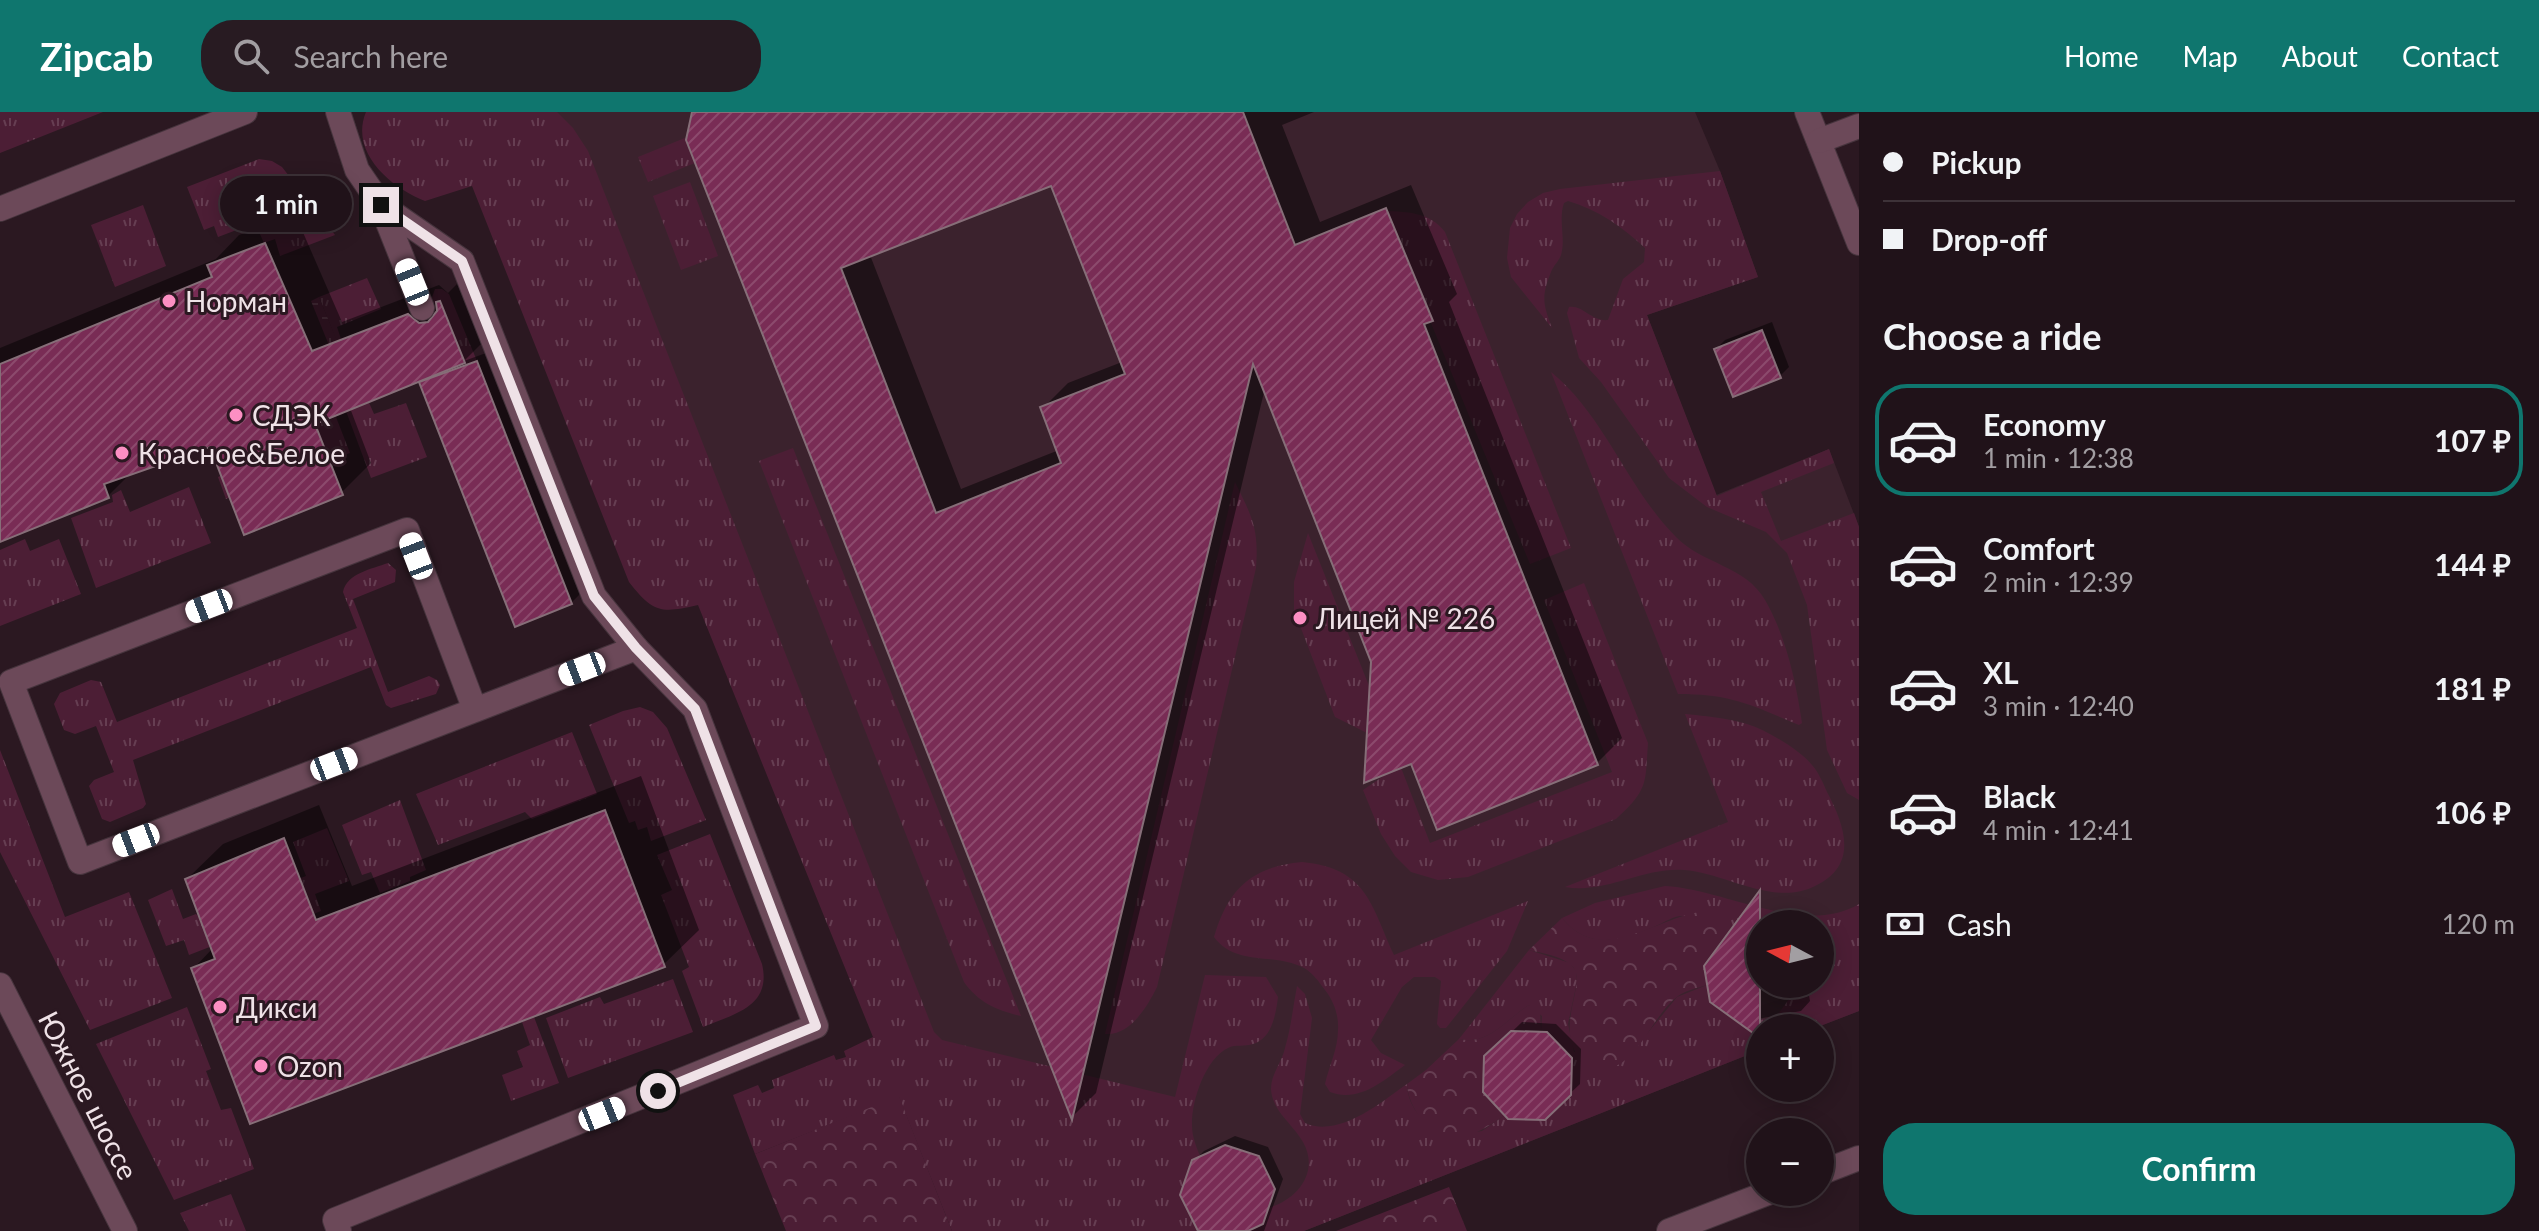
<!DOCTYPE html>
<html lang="en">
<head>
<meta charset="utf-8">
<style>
	:root { --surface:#201219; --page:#281b22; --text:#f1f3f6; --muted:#a29ea2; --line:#3d3238; --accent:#0f766e }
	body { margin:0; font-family:Lato,sans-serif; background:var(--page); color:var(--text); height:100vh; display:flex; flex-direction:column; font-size:30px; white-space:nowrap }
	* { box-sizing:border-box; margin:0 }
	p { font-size:26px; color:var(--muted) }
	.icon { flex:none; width:44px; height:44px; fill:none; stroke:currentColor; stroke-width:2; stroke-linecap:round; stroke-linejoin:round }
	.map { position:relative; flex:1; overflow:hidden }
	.side { display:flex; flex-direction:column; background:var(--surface); width:680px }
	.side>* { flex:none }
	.hud { display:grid; align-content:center; height:176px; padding:0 24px; background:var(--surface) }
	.needle { width:52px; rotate:277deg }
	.fabs { position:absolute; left:1746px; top:798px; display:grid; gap:16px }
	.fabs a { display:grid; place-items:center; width:88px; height:88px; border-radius:50%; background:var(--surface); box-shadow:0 4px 20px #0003,0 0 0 2px var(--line); font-size:40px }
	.end { position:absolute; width:36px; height:36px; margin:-18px; border:10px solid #efe2e7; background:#111; box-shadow:0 0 0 4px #111 }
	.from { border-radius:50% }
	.bubble { position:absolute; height:56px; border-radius:28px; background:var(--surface); box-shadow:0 4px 20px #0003,0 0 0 2px var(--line); font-size:26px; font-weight:700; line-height:56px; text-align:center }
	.car { position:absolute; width:24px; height:48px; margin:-24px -12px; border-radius:10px; box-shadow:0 0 6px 2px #0007; background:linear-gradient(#fff 24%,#345 0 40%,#fff 0 76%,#345 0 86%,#fff 0) }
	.hud b { display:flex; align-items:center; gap:28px; height:76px; font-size:30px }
	.hud b+b { border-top:2px solid var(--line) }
	.hud i { width:20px; height:20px; background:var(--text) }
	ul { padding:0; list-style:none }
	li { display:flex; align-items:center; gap:24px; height:112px; margin:0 16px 12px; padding:0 8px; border:4px solid transparent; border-radius:32px }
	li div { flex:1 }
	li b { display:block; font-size:30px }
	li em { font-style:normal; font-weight:700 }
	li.active { border-color:var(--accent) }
	li>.icon { width:72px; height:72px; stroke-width:1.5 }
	h2 { padding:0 24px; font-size:36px; line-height:96px }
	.pay { display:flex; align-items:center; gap:20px; height:88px; padding:0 24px; font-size:30px }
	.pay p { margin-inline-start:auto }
	.button { display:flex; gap:16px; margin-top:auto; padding:16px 24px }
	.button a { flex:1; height:92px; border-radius:32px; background:var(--accent); color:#fff; font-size:32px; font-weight:700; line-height:92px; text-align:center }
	header { display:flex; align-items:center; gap:48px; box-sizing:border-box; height:112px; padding:0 40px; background:var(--accent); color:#fff }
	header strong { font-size:38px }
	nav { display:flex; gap:44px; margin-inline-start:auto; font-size:28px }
	.search { width:560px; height:72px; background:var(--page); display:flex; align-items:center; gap:20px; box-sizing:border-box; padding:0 28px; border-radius:32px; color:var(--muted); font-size:30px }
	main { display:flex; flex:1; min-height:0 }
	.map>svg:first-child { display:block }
	.built { fill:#3b222d; fill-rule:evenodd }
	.grass { fill:url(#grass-tufts) }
	.wetland { fill:url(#wetland-marsh) }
	.park { fill:url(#park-crowns) }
	.shadow { fill:#0007; fill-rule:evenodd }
	.building { fill:url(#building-hatch); stroke:#866e78; stroke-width:2; fill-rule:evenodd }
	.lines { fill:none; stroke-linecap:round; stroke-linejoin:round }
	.lane-casing { stroke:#46343d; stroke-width:26 }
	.street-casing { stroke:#46343d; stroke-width:26 }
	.lane { stroke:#6c4959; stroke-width:24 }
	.street { stroke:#6c4959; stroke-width:24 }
	.route { stroke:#efe2e7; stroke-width:10 }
	.poi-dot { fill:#fc8fc3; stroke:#2b1821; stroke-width:3 }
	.labels { text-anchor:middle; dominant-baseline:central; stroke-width:6; stroke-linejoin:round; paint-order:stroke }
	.poi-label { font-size:28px; fill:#efe2e7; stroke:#2b1821; text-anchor:start }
	.street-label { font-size:28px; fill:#efe2e7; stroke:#2b1821 }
</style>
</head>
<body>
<header>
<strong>Zipcab</strong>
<div class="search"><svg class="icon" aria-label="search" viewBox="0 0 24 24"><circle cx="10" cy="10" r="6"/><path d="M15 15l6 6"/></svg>Search here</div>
<nav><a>Home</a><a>Map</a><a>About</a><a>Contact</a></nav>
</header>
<main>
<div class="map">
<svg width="1859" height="1119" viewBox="0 0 1859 1119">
	<defs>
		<pattern id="grass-tufts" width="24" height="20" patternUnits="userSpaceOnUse" patternTransform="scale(2)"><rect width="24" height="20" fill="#4c1e35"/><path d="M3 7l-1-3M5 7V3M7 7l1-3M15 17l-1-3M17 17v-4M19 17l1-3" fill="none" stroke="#663e52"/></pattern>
		<pattern id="wetland-marsh" width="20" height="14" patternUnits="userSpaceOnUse" patternTransform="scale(2)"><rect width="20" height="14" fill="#4c1e35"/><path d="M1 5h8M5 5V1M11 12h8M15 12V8" fill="none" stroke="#663e52"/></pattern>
		<pattern id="park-crowns" width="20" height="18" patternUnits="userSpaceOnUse" patternTransform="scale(2)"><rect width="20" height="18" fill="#4c1e35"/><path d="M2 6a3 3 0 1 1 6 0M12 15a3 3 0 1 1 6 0" fill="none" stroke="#663e52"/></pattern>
		<pattern id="building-hatch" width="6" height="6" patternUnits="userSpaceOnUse" patternTransform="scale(2)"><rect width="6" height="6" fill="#792c55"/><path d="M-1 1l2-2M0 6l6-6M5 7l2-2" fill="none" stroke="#8c4a6d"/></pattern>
	</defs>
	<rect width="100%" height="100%" fill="#2b1821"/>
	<path class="built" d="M542 0H1695L1720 59 1758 165 1647 203 1716 383 1829 337 1859 415V899L1815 916H1760V938L1304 1119H959ZM1760 812H1820V872H1760Z"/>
	<g class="grass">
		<path d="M0 0H103L0 41Z"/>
		<path d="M366 0H557L573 16 588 39 934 920 942 928 1175 985 1205 863 1266 865 1278 885C1276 901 1272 927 1253 932 1245 935 1235 932 1228 936 1205 947 1191 990 1192 1014 1192 1024 1196 1034 1200 1044L1192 1049 1180 1083 1196 1116 1205 1119H952L899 985 755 1042 733 983 758 973 762 981 774 976 772 968 834 943 836 948 846 945 844 939 873 925 698 493C662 501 654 502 629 470L472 74 425 89C392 76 349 41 366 0Z"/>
		<path d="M749 0 774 19 648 70 638 45Z"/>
		<path d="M259 47 272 49 282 55 335 123 280 144 275 127 264 131 255 111 218 125 214 114 204 118 187 75Z"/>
		<path d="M1720 59 1758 165 1647 203 1717 384 1829 337 1834 351 1761 380 1781 429 1854 401 1859 415V688L1847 681 1827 638 1807 493 1787 441 1766 420 1707 395 1669 366 1601 270 1579 246 1567 201 1569 195C1583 193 1592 210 1608 208L1623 167 1644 150 1645 136C1622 115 1599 98 1568 89L1564 91C1558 108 1566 126 1561 143 1559 149 1553 154 1551 160 1541 185 1543 192 1552 216L1511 165 1507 146 1510 116 1517 102 1528 90 1543 81 1560 77Z"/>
		<path d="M690 70 718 144 681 158 653 84Z"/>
		<path d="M143 93 166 154 115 175 91 113Z"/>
		<path d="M1385 99C1408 100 1430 100 1445 120L1571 436 1530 452Z"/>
		<path d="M367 166 381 197 337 215 342 230 338 232 319 185Z"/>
		<path d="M435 177H442L449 182 477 249 466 253 441 189 432 192 431 188Z"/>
		<path d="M1551 260C1605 304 1627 376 1676 425 1702 452 1746 454 1765 488 1786 524 1796 570 1802 611L1799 613C1751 593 1732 582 1678 582Z"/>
		<path d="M360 270 374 302 406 291 427 345 371 366 346 299Z"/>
		<path d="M336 305 350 341 226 387 218 365 280 339 277 328Z"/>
		<path d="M793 336 1021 904C996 898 979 891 964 870L759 349Z"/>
		<path d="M1235 370C1252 405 1259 416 1256 456L1157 875C1147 895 1130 924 1105 922Z"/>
		<path d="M189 375 211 431 96 476 71 406 113 390 112 383 121 378 130 400Z"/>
		<path d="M1308 421 1393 634 1335 605 1294 498V470Z"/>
		<path d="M25 427 30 439 59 427 81 482 0 514V438Z"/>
		<path d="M388 451 396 458 395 470 353 487 388 580 429 564 437 568 440 573 436 582 391 596 386 593 371 555 133 648 146 692 143 696 110 710 102 707 89 674 94 668 114 660 96 614 75 622 64 618 54 592 60 581 91 568 101 570 117 610 357 516 343 480C347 461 372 457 388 451Z"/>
		<path d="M1584 471 1648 631C1645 671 1649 677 1616 707L1468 765 1438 768 1411 760 1395 744 1381 722 1363 678 1400 653 1430 731 1612 660 1544 488Z"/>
		<path d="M640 595 653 600 667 616 706 708 651 729 647 715 638 718 635 709 629 711 589 613 623 599Z"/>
		<path d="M1685 602C1714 605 1743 607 1768 621 1783 629 1801 640 1812 653 1819 661 1823 671 1827 680 1845 714 1859 753 1815 774 1773 795 1726 761 1684 758 1643 755 1606 782 1565 775L1728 710Z"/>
		<path d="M572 620 597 682 532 707 525 700 438 733 416 682Z"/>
		<path d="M0 638 65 805 129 780 172 886 90 918 0 740Z"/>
		<path d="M400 688 426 758 410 765V769L380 781 371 760 362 763 342 713Z"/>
		<path d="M327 716 349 769 315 782 321 799 280 815 256 817 189 843 184 828 166 834 148 788 172 777 183 807 196 802 199 805 306 764 293 730Z"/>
		<path d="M710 722 762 852C772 895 734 902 703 915L682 859 689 855 661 783 672 778 657 743Z"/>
		<path d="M1302 750C1367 756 1371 793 1394 843L1528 789 1507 839 1446 916H1440L1437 912 1441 869 1435 865H1414L1402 875 1371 928 1381 941 1405 953C1383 969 1359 991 1330 980L1325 972C1329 954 1338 937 1338 918 1339 904 1334 889 1325 878 1319 870 1313 861 1304 856 1274 840 1236 855 1214 825 1228 777 1251 755 1302 750Z"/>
		<path d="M1665 774C1725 777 1804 825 1859 792V899L1815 916H1760V938L1304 1119H1248L1263 1112 1268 1096C1297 1088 1320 1060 1303 1030 1293 1012 1272 999 1271 977 1271 962 1282 950 1285 936 1291 916 1293 895 1297 874L1305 882 1312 906 1300 1002 1305 1011C1339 1026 1380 991 1407 972 1408 999 1426 1012 1449 1024L1482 1019 1505 1003 1545 1008 1571 983 1572 946 1547 920H1541L1542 904 1529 893C1506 907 1489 934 1459 927L1529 838 1570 851 1576 859 1577 870 1568 912 1574 940 1628 945 1677 885 1707 873 1710 891 1740 912 1776 905 1797 876V872H1820V812H1760L1741 821C1725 816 1698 804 1681 804 1674 804 1665 810 1658 813 1624 828 1589 840 1562 806L1595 791Z"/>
		<path d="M673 867 693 920 568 966 546 906 600 885 604 892Z"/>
		<path d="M187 895 211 957 206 959 221 998 231 996 254 1057 174 1088 96 932Z"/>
		<path d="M534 905 559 971 511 989 502 963 523 955 517 939 530 933 522 910Z"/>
		<path d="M231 1082 246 1119H189L180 1101Z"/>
	</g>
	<path class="wetland" d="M319 185 338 231 345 273 311 189Z"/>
	<g class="park">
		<path d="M1699 800C1718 801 1727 807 1741 821L1725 824 1704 854 1707 873C1698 876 1686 878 1678 884 1648 906 1636 966 1590 957 1545 922 1592 870 1571 853 1561 844 1542 841 1529 838L1562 806C1600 854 1653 808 1699 800Z"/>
		<path d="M1529 893 1540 897 1541 920 1511 919 1484 944 1483 980 1505 1003C1490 1013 1477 1023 1459 1025 1431 1028 1408 996 1407 972L1426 958 1459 927C1489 934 1506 907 1529 893Z"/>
		<path d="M899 984 952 1119H786L755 1042Z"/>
		<path d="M1449 1075 1467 1119H1336Z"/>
	</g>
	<g class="shadow">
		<path d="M694 0H1314L1282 13 1320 110 1411 73 1457 182 1449 190 1622 626 1597 651 1438 715 1265 276 1096 981 1073 1004 688 28ZM1052 71 1122 250 1068 271 1043 296 1059 338 961 377 870 143Z"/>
		<path d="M295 102 342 210 439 173 448 181 468 161 493 220 464 249 486 241 580 482 571 491 516 512 420 267 350 296 371 351 341 381 211 332 132 360 108 384 0 428V236L216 147 239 123Z"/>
		<path d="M1772 210 1789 255 1780 264 1716 237 1725 228Z"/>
		<path d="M641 664 699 818 663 853 193 857 213 836 187 767 223 732 319 693 352 774Z"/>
		<path d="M1771 810 1775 812H1760V872H1807L1810 889 1801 899 1741 910 1737 816Z"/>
		<path d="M1522 910 1556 912 1581 937 1580 972 1544 1006 1486 945Z"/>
		<path d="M1235 1024 1268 1035 1283 1067 1264 1119H1211L1194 1049 1204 1039Z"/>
	</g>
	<g class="building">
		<path d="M692 0H1243L1295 133 1386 96 1433 209 1424 212 1598 653 1437 718 1411 652 1364 671 1371 550 1253 252 1072 1008 686 28ZM1051 74 1125 262 1040 295 1061 351 936 401 841 156Z"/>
		<path d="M265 131 312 239 408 202 419 211 428 210 437 199 436 190 440 189 465 251 315 312 343 383 244 423 210 335 104 372 109 386 0 430V252L212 165 207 153Z"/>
		<path d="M1762 218 1781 266 1733 285 1714 237Z"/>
		<path d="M477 249 572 492 515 515 419 270Z"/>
		<path d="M605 698 665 855 250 1012 191 856 215 847 185 767 284 726 316 808Z"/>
		<path d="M1760 778V926L1710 890 1704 854Z"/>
		<path d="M1511 919 1547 920 1572 946 1571 983 1545 1008 1508 1007 1483 980 1484 944Z"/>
		<path d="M1225 1033 1259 1044 1275 1077 1263 1112 1248 1119H1198L1180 1083 1192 1048Z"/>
	</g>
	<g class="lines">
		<g class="lane-casing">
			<g id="lane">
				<path d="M338 0 357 58 381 93 462 149 594 484 636 536 695 597 816 914 335 1108 339 1119"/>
				<path d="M1807 0 1859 131"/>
				<path d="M1819 29 1859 14"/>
				<path d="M381 93 422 196"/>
				<path d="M0 97 245 0"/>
				<path d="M475 598 407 418 11 570 80 750 636 536"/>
				<path d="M1820 1061 1859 1046"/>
				<path d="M1669 1119 1770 1080"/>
			</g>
		</g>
		<g class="street-casing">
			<path id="street" d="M0 873 125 1119"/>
		</g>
		<use href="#lane" class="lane"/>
		<use href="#street" class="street"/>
	</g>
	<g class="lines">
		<path class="route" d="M381 93 462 149 594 484 636 536 695 597 816 914 658 979"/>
	</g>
	<g class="poi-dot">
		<circle cx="169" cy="189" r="8"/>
		<circle cx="236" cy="303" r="8"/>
		<circle cx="122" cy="341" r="8"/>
		<circle cx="1300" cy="506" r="8"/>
		<circle cx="220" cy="895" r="8"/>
		<circle cx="261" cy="954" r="8"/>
	</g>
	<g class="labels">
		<g class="poi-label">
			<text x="185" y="189">Норман</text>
			<text x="252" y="303">СДЭК</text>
			<text x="138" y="341">Красное&amp;Белое</text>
			<text x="1316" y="506">Лицей № 226</text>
			<text x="236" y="895">Дикси</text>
			<text x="277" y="954">Ozon</text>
		</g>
		<g class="street-label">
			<text transform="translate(89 983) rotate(63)">Южное шоссе</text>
		</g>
	</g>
</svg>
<div class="fabs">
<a><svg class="needle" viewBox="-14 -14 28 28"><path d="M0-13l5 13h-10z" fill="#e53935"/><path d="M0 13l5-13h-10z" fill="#a29ea2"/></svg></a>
<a>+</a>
<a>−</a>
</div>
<i class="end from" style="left:658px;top:979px"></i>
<i class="end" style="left:381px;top:93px"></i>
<div class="bubble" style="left:220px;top:64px;width:132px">1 min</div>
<i class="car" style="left:412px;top:170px;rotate:338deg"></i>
<i class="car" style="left:416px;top:444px;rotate:339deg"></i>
<i class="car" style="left:209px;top:494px;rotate:249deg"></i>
<i class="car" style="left:582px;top:557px;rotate:249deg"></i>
<i class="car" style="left:334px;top:652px;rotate:69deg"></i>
<i class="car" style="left:136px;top:728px;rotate:249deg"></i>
<i class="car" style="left:602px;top:1002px;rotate:68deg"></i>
</div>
<section class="side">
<div class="hud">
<b><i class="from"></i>Pickup</b>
<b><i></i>Drop-off</b>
</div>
<h2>Choose a ride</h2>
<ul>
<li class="active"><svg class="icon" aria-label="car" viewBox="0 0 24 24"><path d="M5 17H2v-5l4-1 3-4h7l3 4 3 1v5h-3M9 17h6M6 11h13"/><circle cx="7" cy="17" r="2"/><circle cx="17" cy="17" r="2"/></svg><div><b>Economy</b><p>1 min · 12:38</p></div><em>107 ₽</em></li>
<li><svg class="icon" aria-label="car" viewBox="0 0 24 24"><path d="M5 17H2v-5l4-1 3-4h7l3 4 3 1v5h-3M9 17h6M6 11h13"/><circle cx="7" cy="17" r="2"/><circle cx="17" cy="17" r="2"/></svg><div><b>Comfort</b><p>2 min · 12:39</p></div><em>144 ₽</em></li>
<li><svg class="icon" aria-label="car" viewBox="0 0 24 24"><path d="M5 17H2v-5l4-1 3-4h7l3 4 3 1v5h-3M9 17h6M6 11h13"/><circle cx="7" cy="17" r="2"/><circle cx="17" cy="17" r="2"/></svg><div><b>XL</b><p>3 min · 12:40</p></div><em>181 ₽</em></li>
<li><svg class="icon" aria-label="car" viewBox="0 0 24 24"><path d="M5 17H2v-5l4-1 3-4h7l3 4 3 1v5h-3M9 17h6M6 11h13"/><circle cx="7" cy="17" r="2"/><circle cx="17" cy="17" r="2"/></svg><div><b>Black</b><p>4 min · 12:41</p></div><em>106 ₽</em></li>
</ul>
<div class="pay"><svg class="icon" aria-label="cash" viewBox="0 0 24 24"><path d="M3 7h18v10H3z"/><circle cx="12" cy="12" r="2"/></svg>Cash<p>120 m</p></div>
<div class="button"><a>Confirm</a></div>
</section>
</main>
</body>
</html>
